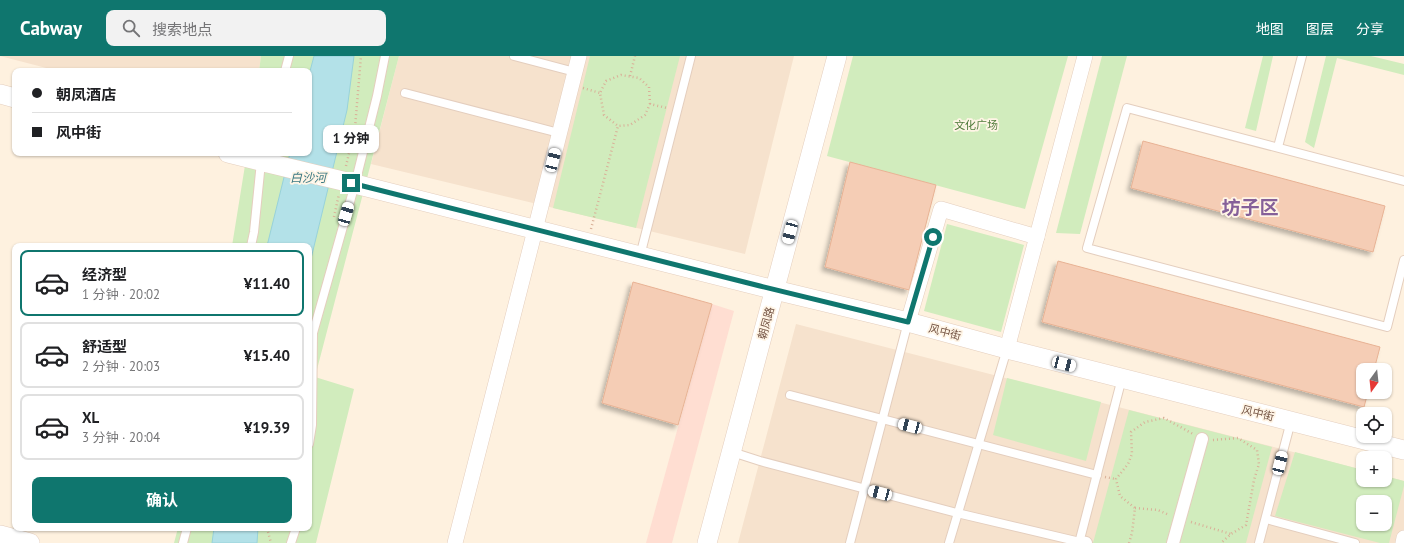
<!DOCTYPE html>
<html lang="zh">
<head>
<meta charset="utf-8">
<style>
	:root { --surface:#fff; --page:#f2f2f2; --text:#202124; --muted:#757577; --line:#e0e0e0; --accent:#0f766e }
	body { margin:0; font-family:"PT Sans","Noto Sans SC",sans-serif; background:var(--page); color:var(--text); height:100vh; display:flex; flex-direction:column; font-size:15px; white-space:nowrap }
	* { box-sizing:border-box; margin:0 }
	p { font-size:13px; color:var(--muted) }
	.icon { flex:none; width:22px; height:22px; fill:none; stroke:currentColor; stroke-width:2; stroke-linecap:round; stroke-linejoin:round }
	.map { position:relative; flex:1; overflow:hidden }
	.drawer { position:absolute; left:12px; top:187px; width:300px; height:288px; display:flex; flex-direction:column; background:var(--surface); border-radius:8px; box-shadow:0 1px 3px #0004 }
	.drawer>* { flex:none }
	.guide { position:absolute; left:12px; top:12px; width:300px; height:88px; border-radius:8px; box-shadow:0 1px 3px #0004; display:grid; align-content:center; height:88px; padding:0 20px; background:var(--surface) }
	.needle { width:26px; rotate:195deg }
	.tools { position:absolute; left:1356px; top:307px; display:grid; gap:8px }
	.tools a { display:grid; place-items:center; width:36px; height:36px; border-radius:8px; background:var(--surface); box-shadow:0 1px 3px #0004; font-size:20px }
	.end { position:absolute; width:18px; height:18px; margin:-9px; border:5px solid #0f766e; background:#fff; box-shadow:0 0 0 2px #fff }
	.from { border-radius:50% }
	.bubble { position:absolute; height:28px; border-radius:8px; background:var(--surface); box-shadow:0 1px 3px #0004; font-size:13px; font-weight:700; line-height:28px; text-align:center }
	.car { position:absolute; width:12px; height:24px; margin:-12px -6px; border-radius:5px; box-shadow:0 0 3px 1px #0007; background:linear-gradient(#fff 24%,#345 0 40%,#fff 0 76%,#345 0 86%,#fff 0) }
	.guide b { display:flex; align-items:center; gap:14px; height:38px; font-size:15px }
	.guide b+b { border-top:1px solid var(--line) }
	.guide i { width:10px; height:10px; background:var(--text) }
	ul { padding:7px 0 0; list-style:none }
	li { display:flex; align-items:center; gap:12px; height:66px; margin:0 8px 6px; padding:0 12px; border:2px solid var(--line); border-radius:8px }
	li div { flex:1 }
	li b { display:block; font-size:15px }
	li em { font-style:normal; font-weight:700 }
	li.active { border-color:var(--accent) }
	li>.icon { width:36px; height:36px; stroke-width:1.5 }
	.primary-button { display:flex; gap:8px; margin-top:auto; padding:8px 20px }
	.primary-button a { flex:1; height:46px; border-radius:8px; background:var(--accent); color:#fff; font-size:16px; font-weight:700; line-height:46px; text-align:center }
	header { display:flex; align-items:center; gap:24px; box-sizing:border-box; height:56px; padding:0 20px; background:var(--accent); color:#fff }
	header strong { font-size:19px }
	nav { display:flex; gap:22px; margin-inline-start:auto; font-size:14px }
	.search { width:280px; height:36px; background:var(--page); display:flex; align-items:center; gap:10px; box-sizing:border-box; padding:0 14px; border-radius:8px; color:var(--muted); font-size:15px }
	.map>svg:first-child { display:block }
	.residential { fill:#f6e2cd; fill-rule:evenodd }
	.commercial { fill:#ffded2 }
	.green { fill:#d1ecbd; fill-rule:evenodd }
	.water { fill:#b3e1e8; stroke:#98d2da }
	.building { fill:#f5cdb5; stroke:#e8b294; filter:url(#shadow) }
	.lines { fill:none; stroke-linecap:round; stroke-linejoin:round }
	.service-casing { stroke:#e4cebe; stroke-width:10 }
	.pedestrian-casing { stroke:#e4cebe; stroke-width:14 }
	.minor-casing { stroke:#e4cebe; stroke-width:16 }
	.tertiary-casing { stroke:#e4cebe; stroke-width:20 }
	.path { stroke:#d9b098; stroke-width:2.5; stroke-dasharray:1 3; stroke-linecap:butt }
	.service { stroke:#fff; stroke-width:8 }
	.pedestrian { stroke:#fff; stroke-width:12 }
	.minor { stroke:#fff; stroke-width:15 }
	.tertiary { stroke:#fff; stroke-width:19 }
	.tertiary-bridge-casing { stroke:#e4cebe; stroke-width:20; stroke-linecap:butt }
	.tertiary-bridge { stroke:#fff; stroke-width:19 }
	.route { stroke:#0f766e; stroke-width:5 }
	.labels { text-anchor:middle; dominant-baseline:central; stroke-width:3.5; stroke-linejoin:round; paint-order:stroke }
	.park-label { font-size:11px; fill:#517c3c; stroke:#fff5e6 }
	.street-label { font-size:11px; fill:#755545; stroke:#fff5e6 }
	.water-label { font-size:12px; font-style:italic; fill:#3b7983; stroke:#fff5e6 }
	.town-label { font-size:19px; font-weight:bold; fill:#856099; stroke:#fff5e6 }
</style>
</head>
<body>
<header>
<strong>Cabway</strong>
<div class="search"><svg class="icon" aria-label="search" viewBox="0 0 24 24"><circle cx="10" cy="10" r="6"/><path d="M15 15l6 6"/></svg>搜索地点</div>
<nav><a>地图</a><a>图层</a><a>分享</a></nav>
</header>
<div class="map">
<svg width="1404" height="487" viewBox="0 0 1404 487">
	<defs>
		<filter id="shadow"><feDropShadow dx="-3.5" dy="3.5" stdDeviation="2" flood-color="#0004"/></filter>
	</defs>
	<rect width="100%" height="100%" fill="#fef1df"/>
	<g class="residential">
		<path d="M0 0H261L259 15H58Z"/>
		<path d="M399 0H794L745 198 371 108Z"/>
		<path d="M796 268 1363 414V424H1385V420L1404 425V487H738ZM1363 446H1385V468H1363Z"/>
	</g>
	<path class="commercial" d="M712 248 734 255 672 487H646Z"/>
	<g class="green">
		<path d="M261 0H399L315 321 354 333 316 487H174L178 472H309V190H232L247 97H309V15H259Z"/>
		<path d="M590 0H680L636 172 553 152Z"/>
		<path d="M853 0H1068L1025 153 827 100Z"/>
		<path d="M1102 0H1127L1080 178 1056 177Z"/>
		<path d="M1263 0H1273L1256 75 1245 72Z"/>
		<path d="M1326 0H1371L1404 8V19L1337 2 1314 92 1305 86Z"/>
		<path d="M947 168 1024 189 1001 276 924 255Z"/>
		<path d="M1007 322 1101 346 1086 405 993 379Z"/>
		<path d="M1129 354 1272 391 1246 487H1093Z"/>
		<path d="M1295 396 1363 414V424H1385V420L1404 425V430L1389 487H1380L1275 460ZM1363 446H1385V468H1363Z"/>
	</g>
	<g class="water">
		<path d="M314 0H354L347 54 309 211V190H267L290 97H309V19Z"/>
		<path d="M214 472H258L257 487H212Z"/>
	</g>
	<g class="building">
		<path d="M1143 85 1385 150 1373 196 1131 132Z"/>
		<path d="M850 106 936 129 909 234 825 211Z"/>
		<path d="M1058 205 1380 291 1374 314H1363V336H1368L1364 351 1042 266Z"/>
		<path d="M633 226 712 248 678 369 602 347Z"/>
	</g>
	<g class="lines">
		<g class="service-casing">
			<g id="service">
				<path d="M514 0 575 16"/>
				<path d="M285 15 289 0"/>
				<path d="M405 37 559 77"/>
				<path d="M1278 91 1302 0"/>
				<path d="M1404 125 1127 52 1087 192 1387 271 1404 204"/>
				<path d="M251 190 254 176 261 106"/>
				<path d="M640 200 691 0"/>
				<path d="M790 339 1097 419"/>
				<path d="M309 388 312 369 313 277 355 128 377 40 385 0"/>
				<path d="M732 396 760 405 957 457 1080 486"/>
				<path d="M1266 463 1355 487"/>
				<path d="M183 487 187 472"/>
				<path d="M291 487 296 472"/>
				<path d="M850 487 908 266"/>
				<path d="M949 487 1007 293"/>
				<path d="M1079 487 1122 322"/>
				<path d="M1259 487 1291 365"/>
			</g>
		</g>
		<g class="pedestrian-casing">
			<g id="pedestrian">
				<path d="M1080 486 1086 487"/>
				<path d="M1173 487 1202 383"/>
			</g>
		</g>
		<g class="minor-casing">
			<g id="minor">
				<path d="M908 266 941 153 1037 181"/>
				<path d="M1007 293 1085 0"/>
				<path d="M455 487 535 174 579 0"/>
				<path d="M1403 487 1404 482"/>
			</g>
		</g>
		<g class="tertiary-casing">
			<g id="tertiary">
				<path d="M0 38 15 42"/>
				<path d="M228 97 268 107"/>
				<path d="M351 127 775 234 908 266 1007 293 1404 394"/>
				<path d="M0 479 30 487"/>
				<path d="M707 487 837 0"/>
			</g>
		</g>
		<g class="path">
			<path d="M630 20 635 0"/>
			<path d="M583 32 600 37"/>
			<path d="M650 48 649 31 639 22 621 19 606 25 600 37 604 59 618 70 630 69 645 59 650 48 667 52"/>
			<path d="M346 110 355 72 361 0"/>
			<path d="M334 161 339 138"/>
			<path d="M591 173 618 70"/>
			<path d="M1213 384 1238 382 1257 394 1259 408 1254 424 1246 469 1231 478 1221 487"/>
			<path d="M1105 421 1116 423"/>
			<path d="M1135 452 1158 454 1169 459"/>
			<path d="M1191 466 1231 478"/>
			<path d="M267 472 271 487"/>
			<path d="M1129 487 1132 477 1135 452 1120 440 1116 423 1128 408 1132 398 1131 376 1145 366 1164 362 1193 378"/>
		</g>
		<use href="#service" class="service"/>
		<use href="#pedestrian" class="pedestrian"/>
		<use href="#minor" class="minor"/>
		<use href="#tertiary" class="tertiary"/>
		<g class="tertiary-bridge-casing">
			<path id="tertiary-bridge" d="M268 107 351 127"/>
		</g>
		<use href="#tertiary-bridge" class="tertiary-bridge"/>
	</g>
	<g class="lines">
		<path class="route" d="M351 127 760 230 908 266 933 181"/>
	</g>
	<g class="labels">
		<g class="park-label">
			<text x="976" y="69">文化广场</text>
		</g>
		<g class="street-label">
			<text transform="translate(766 267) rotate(-75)">朝凤路</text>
			<text transform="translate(945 276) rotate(15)">风中街</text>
			<text transform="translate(1258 357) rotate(14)">风中街</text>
		</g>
		<g class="water-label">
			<text x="308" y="121">白沙河</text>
		</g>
		<g class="town-label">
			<text x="1250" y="151">坊子区</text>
		</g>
	</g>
</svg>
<div class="tools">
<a><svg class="needle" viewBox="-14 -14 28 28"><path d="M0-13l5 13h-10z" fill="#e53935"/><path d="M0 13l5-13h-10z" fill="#757577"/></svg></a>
<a><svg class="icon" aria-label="locate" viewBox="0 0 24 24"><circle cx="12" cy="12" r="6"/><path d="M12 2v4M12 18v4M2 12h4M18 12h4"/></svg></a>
<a>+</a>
<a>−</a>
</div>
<i class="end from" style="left:933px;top:181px"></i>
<i class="end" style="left:351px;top:127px"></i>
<div class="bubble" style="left:323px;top:69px;width:56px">1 分钟</div>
<i class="car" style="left:553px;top:104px;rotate:14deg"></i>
<i class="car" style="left:346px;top:158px;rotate:16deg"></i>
<i class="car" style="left:790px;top:176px;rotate:195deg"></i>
<i class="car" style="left:1064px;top:308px;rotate:104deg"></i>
<i class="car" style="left:910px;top:370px;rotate:285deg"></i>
<i class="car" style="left:1280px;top:407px;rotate:14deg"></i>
<i class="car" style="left:880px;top:437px;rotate:285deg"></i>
<div class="guide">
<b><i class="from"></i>朝凤酒店</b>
<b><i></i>风中街</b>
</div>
<section class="drawer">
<ul>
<li class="active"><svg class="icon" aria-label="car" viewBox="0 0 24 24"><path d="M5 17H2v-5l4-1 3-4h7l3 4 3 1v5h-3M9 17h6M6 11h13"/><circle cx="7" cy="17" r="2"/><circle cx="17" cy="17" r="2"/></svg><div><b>经济型</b><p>1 分钟 · 20:02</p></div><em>¥11.40</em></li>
<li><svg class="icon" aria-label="car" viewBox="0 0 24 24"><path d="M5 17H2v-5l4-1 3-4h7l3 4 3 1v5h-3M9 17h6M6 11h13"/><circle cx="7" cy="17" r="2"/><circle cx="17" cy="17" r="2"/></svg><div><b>舒适型</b><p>2 分钟 · 20:03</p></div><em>¥15.40</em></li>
<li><svg class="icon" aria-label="car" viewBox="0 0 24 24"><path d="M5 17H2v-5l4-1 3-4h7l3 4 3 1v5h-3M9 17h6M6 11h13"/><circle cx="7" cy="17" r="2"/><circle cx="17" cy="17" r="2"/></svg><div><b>XL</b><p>3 分钟 · 20:04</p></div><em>¥19.39</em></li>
</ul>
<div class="primary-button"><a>确认</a></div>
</section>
</div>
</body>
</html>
